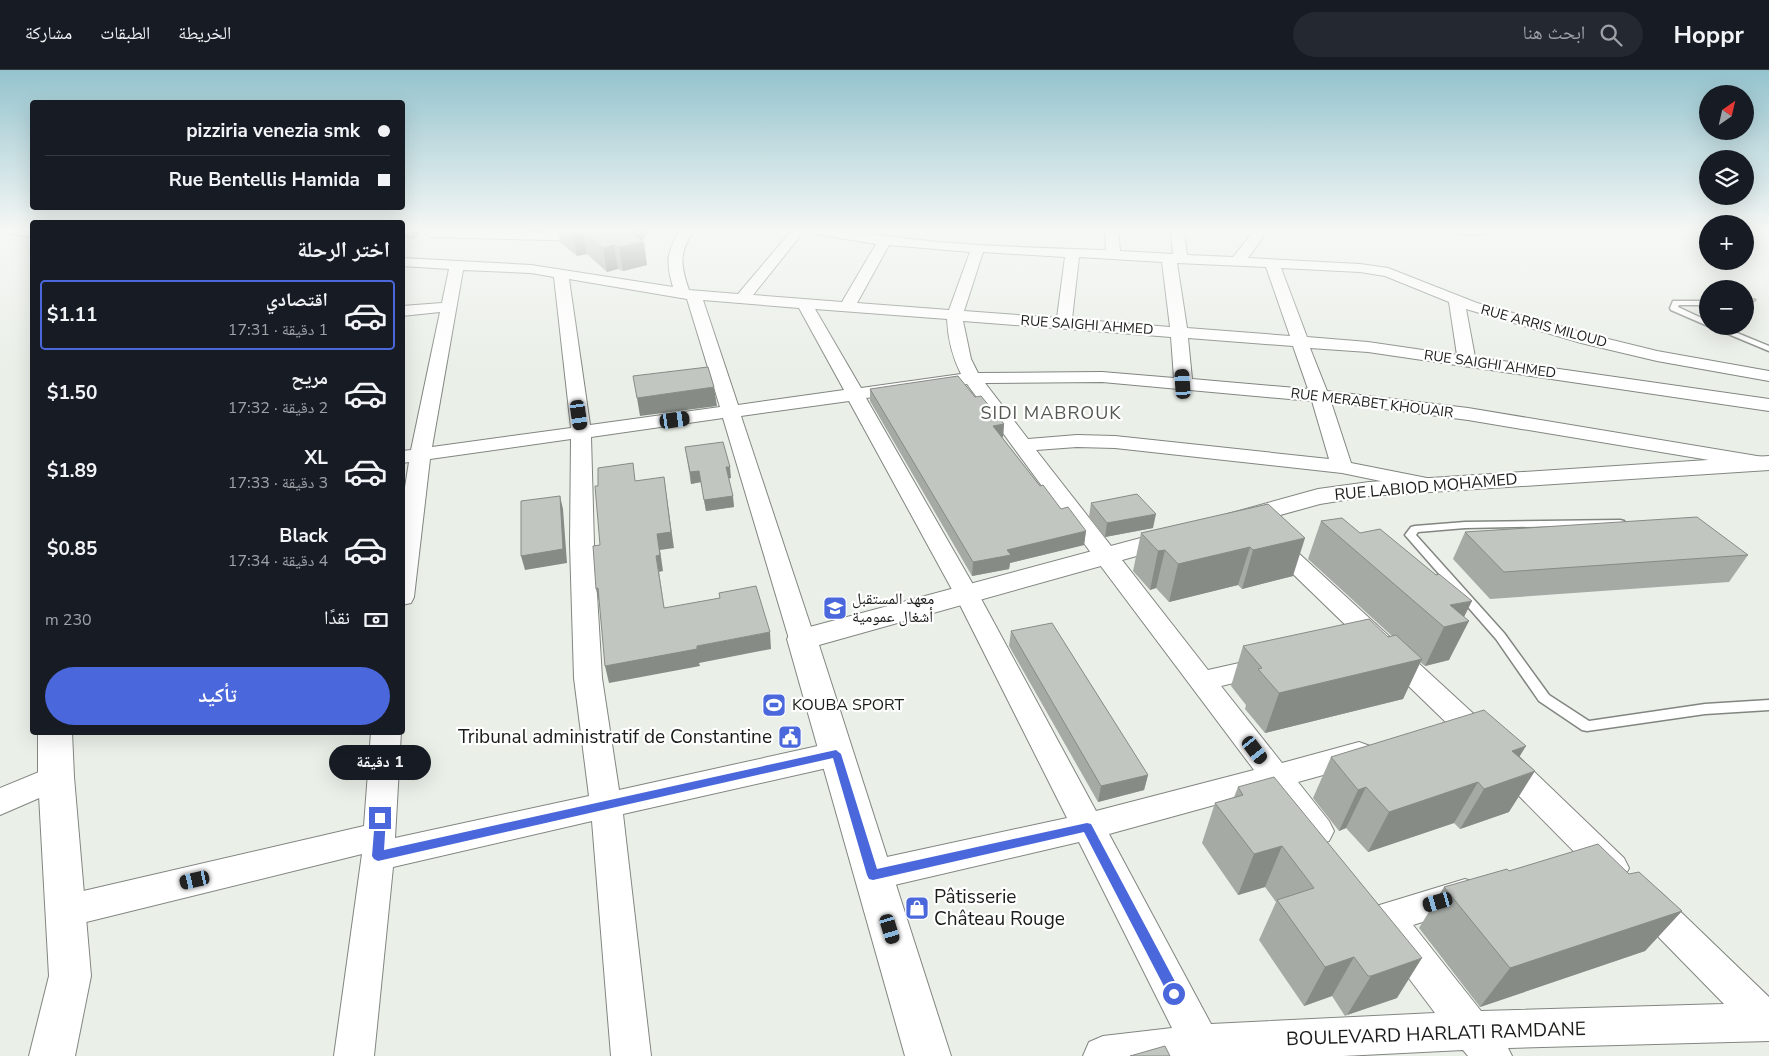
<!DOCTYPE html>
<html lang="ar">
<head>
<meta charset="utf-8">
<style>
	:root { --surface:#171b24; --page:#242831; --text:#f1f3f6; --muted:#9ea1a6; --line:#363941; --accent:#4a67db }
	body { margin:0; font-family:"Nunito Sans","Noto Naskh Arabic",sans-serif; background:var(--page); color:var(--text); direction:rtl; height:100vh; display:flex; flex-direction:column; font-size:19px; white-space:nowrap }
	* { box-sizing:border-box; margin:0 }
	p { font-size:16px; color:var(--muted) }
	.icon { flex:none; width:28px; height:28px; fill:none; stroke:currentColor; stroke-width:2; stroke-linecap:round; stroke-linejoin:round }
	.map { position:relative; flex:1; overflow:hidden; direction:ltr }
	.details { position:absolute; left:30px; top:150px; width:375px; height:515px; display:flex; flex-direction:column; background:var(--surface); border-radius:5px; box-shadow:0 5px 20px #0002; direction:rtl }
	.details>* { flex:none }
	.top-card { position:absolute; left:30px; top:30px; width:375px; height:110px; border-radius:5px; box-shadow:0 5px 20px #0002; direction:rtl; display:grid; align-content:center; height:110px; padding:0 15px; background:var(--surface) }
	.needle { width:32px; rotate:34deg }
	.controls { position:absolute; left:1699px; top:15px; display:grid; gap:10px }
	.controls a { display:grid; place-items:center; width:55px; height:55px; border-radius:50%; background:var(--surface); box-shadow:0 5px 20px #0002; font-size:25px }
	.end { position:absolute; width:22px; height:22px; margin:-11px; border:6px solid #4a67db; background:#fff; box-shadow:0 0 0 2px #fff }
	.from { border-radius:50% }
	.bubble { position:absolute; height:35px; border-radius:18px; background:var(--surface); box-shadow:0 5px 20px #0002; font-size:16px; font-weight:700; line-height:35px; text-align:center; direction:rtl }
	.car { position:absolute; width:15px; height:30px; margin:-15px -8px; border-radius:6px; box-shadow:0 0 4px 1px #0007; background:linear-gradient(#222 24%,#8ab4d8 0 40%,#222 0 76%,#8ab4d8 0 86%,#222 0) }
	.top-card b { display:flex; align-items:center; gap:18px; height:48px; font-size:19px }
	.top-card b+b { border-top:1px solid var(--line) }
	.top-card i { width:12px; height:12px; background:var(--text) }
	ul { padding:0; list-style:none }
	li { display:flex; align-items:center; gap:15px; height:70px; margin:0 10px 8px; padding:0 5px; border:2px solid transparent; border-radius:5px }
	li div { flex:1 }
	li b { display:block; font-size:19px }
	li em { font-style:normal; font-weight:700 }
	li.active { border-color:var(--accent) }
	li>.icon { width:45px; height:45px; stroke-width:1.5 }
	h2 { padding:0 15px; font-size:22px; line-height:60px }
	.pay { display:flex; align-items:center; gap:12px; height:55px; padding:0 15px; font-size:19px }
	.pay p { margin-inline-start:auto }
	.action { display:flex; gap:10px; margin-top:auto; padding:10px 15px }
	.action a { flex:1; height:58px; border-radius:30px; background:var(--accent); color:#fff; font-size:20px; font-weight:700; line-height:58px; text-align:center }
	header { display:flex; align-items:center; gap:30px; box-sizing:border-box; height:70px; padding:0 25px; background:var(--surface); border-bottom:1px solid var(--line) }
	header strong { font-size:24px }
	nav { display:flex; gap:28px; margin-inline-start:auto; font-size:18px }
	.search { width:350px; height:45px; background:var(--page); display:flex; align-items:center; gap:12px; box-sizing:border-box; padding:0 18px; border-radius:28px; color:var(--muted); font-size:19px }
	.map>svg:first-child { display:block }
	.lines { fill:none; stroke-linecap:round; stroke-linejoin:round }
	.lane-casing { stroke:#818680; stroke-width:3 }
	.street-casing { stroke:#818680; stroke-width:2 }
	.secondary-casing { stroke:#818680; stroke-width:2 }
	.lane { fill:#fff; fill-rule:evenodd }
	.street { fill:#fff; fill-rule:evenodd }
	.secondary { fill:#fff; fill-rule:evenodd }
	.wall { fill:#a6aaa5 }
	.shaded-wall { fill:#878b86 }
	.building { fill:#c1c6c0; stroke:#878b86 }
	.route { fill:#4a67db }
	.labels { text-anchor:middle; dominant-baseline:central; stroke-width:4.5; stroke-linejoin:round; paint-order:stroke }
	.far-street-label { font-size:14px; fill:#1a1c19; stroke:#fff }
	.street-label { font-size:16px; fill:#1a1c19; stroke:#fff }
	.poi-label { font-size:16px; fill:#1a1c19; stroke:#fff; text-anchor:start }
	.neighbourhood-label { font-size:18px; letter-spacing:1px; fill:#545852; stroke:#fff }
	.near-poi-label { font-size:19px; fill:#1a1c19; stroke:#fff; text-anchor:end }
	.near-street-label { font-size:19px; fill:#1a1c19; stroke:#fff }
</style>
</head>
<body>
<header>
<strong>Hoppr</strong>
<div class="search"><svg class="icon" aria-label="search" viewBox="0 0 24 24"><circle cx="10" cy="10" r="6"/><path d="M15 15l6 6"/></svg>ابحث هنا</div>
<nav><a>الخريطة</a><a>الطبقات</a><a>مشاركة</a></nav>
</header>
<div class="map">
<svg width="1769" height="986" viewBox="0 0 1769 986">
	<rect width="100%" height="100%" fill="#eaefe8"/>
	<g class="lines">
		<g class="lane-casing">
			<g id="lane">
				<path d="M1745 228 1755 230 1745 232Z"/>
				<path d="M1673 231H1708V235H1679L1678 237 1708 251V256L1671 240 1670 238Z"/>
				<path d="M1709 256H1720L1769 276V281Z"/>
				<path d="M1620 450 1624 451 1625 453 1624 455 1465 458 1418 462 1416 465 1504 563 1549 625 1589 651 1705 634 1769 630V640L1705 644 1587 661 1582 660 1539 631 1496 569 1405 465 1411 457 1415 456 1465 452Z"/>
			</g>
		</g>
		<g class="street-casing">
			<g id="street">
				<path d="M5 160H32V167L7 163Z"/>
				<path d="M435 160 591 163 598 167 591 171 430 167 428 164 430 161Z"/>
				<path d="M681 160H694C679 183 680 194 689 220L738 224 792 160H805L753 225 842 232 876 174 815 164 810 163 809 160C852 160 895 168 938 172 994 177 1050 178 1106 180L1105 160H1118L1120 181 1173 184 1171 160H1184L1187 185 1233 187 1255 160H1268L1248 188 1360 194 1388 198 1477 233 1592 265 1657 281 1769 301V311L1657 291 1581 273 1466 239 1475 287 1769 329V341L1368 282 1310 278 1327 321 1468 338 1769 388V400L1468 350 1331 332 1351 393 1437 410 1440 415 1437 420 1429 421 1342 403 1115 378 1077 377 1036 380 1208 600 1266 587 1276 589 1280 596 1276 603 1221 616 1282 693 1359 672 1370 676 1374 684 1370 692 1298 712 1329 751 1334 761 1329 771 1318 774 1307 771 1269 720 1109 764 1211 954 1435 943 1387 879 1382 867 1384 863 1373 859 1367 848 1373 837 1465 809 1477 813 1482 824 1477 835 1413 855 1481 941 1724 934 1635 843 1630 832 1635 821 1647 817 1659 821 1769 927V971L1508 978 1512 986H1468L1463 980 1343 986H1083L1089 972 1103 966 1172 958 1079 772 873 820 861 815 856 805 861 795 873 790 1067 748 955 525 849 331 741 346 815 569 811 575 802 578 793 575 789 569 723 348 591 367 594 474 602 608 619 720 836 672 847 676 851 684 847 692 836 696 623 744 651 986H611L592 751 393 797 374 986H334L362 784 66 857 54 852 49 841 54 830 66 825 364 756 371 662H401L395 768 589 726 574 608 570 474 571 369 430 389 414 527 411 533 402 535V436L409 392 402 393V381L411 380 440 242 402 246V236L442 233 449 199 402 196V188L531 195 673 217C666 193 666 181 681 160ZM889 175 970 182 949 240 857 233ZM983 182 1065 187 1057 248 964 241ZM1079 187 1162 192 1170 257 1072 249ZM1177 193 1266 197 1290 266 1187 258ZM1281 198 1360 202 1385 206 1449 232 1457 285 1368 272 1307 267ZM463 200 531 203 554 207 571 358 432 377ZM569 209 687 229 720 337 590 355ZM703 230 799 238 844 320 738 335ZM815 239 947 249C948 269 952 286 961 304L861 318ZM963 251 1171 267 1174 308 1102 302 978 303 971 289ZM1188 268 1293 276 1308 319 1192 309ZM1102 312 1312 331 1329 389 1115 366 1077 365 1028 369 985 313ZM967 314 1097 491 1254 700 1096 741 979 525 866 328Z"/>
				<path d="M1448 160H1493C1487 166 1454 166 1448 160Z"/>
				<path d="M1274 466 1282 468 1476 646 1624 788 1629 798 1624 808 1612 812 1600 808 1456 662 1266 478 1262 473 1266 468Z"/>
				<path d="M56 695 67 698 71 707 67 716 0 745V718Z"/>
			</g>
		</g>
		<g class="secondary-casing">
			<g id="secondary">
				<path d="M1769 386V400L1369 426 1320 434 1237 457 1228 454 1224 449 1228 444 1318 419 1369 412Z"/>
				<path d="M1174 459 1183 461 1187 467 1183 473 819 575 951 986H905L787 569 791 562Z"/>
				<path d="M38 662H72L74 707 91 906 75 986H29L49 906 38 707Z"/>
			</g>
		</g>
		<use href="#lane" class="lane"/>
		<use href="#street" class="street"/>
		<use href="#secondary" class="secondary"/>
	</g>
	<g class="wall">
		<path d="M402 160H424L413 169H402Z"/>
		<path d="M547 160H650L642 171 647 195 623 201 618 199 607 202 587 184 577 186 560 172 558 160Z"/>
		<path d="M870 319 975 327 1004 354 1003 367H1002L1040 416 1061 439 1086 461 1084 475 1010 493 1009 499 972 506 870 331Z"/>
		<path d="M685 377 731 408H729L734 437 706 441 701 412 691 414Z"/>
		<path d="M1091 433 1153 458 1105 467 1089 447Z"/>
		<path d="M1268 434 1293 506 1242 519 1238 515 1169 532 1156 518 1150 520 1133 501 1141 463Z"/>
		<path d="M1321 451 1360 463 1464 547 1449 590 1425 596 1420 592 1403 629 1265 663 1245 639 1246 635 1231 616 1243 576 1392 566 1308 489Z"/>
		<path d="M1465 462 1748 485 1729 512 1490 529 1453 489Z"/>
		<path d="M1011 561 1148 705 1144 720 1098 732 1009 576Z"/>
		<path d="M1331 687H1519L1509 742 1460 759 1454 753 1368 782 1346 758 1339 761 1313 728Z"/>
		<path d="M1238 717 1397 928 1347 945 1345 946 1332 926 1304 936 1259 870 1276 832 1265 817 1238 825 1202 773 1215 733 1234 727Z"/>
		<path d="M1509 801 1629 804 1682 841 1645 881 1480 937 1419 858 1444 817Z"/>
	</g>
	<g class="shaded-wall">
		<path d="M411 160H424L413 169Z"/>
		<path d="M630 160H650L641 172H644L647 195 623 201 619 177Z"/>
		<path d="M582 161 587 184 577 186 572 163Z"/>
		<path d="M614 175 618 199 607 202 603 178Z"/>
		<path d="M714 317 717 336 640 346 637 328Z"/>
		<path d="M1004 354 1003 367 992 369 993 356Z"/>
		<path d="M726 397H730L731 408 727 409Z"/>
		<path d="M699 401 701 412 691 414 690 402Z"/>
		<path d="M664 407 674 478 660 480 663 501 659 502 667 554 656 486 657 464Z"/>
		<path d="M560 426 563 439 567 493 525 500 521 486Z"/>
		<path d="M733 426 734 437 706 441 704 430Z"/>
		<path d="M1156 444 1153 458 1105 467 1107 453Z"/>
		<path d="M1086 461 1084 475 1010 493 1009 499 972 506 973 492 1007 480Z"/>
		<path d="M1305 468 1293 506 1242 519 1253 480Z"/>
		<path d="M1250 477 1238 515 1169 532 1178 494Z"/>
		<path d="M1165 480 1156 518 1150 520 1158 481Z"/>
		<path d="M598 518 600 535 596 519Z"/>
		<path d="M1472 531 1461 553 1469 551 1449 590 1425 596 1444 557 1450 535Z"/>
		<path d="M770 562 771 579 699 593 700 596 609 613 605 596 697 576Z"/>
		<path d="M1422 589 1403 629 1265 663 1279 623Z"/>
		<path d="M1526 676 1504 712 1535 701 1509 742 1460 759 1484 719 1512 681Z"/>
		<path d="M1148 705 1144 720 1098 732 1101 716Z"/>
		<path d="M1478 712 1454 753 1368 782 1389 742Z"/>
		<path d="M1366 717 1346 758 1339 761 1358 720Z"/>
		<path d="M1282 776 1265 817 1238 825 1254 784Z"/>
		<path d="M1682 841 1645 881 1480 937 1510 898Z"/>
		<path d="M1354 887 1332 926 1304 936 1325 897Z"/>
		<path d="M1422 888 1397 928 1347 945 1371 906Z"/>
	</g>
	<g class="building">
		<path d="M569 160H630L629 161 644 172 619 177 614 175 603 178 582 161 572 163Z"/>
		<path d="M708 297 714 317 637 328 633 306Z"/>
		<path d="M958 306 975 327 981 326 1004 354 993 356 1040 416 1043 415 1061 439 1068 437 1086 461 1007 480 1011 485 973 492 870 319Z"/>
		<path d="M723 372 730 397H726L733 426 704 430 699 401 690 402 685 377Z"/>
		<path d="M633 393 635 411 664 407 671 462 657 464 660 485 656 486 664 538 720 528 719 523 756 516 770 562 697 576V579L605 596 598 518 596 519 593 476 600 475 595 416H598V398Z"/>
		<path d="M1137 424 1156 444 1107 453 1091 433Z"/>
		<path d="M560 426 563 479 521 486V431Z"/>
		<path d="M1268 434 1305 468 1253 480 1250 477 1178 494 1165 480 1158 481 1141 463Z"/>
		<path d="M1697 447 1748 485 1504 502 1465 462Z"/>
		<path d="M1342 448 1360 463 1380 459 1436 505 1439 504 1472 531 1450 535 1469 551 1444 557 1321 451Z"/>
		<path d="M1369 549 1388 567 1396 565 1422 589 1279 623 1258 599 1262 598 1243 576Z"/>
		<path d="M1052 553 1148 705 1101 716 1011 561Z"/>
		<path d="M1484 640 1526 676 1512 681 1535 701 1484 719 1478 712 1389 742 1366 717 1358 720 1331 687Z"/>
		<path d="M1274 707 1422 888 1371 906H1368L1354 887 1325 897 1277 830 1314 818 1282 776 1254 784 1215 733 1243 725 1238 717Z"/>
		<path d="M1598 774 1629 804 1639 802 1682 841 1510 898 1444 817 1507 799 1509 801Z"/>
		<path d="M1165 976 1170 986H1130Z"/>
	</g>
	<linearGradient id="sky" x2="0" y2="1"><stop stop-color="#94c3ce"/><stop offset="0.54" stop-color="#f6f8f5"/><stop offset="1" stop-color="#f6f8f5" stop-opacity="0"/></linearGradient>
	<rect width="1769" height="298" fill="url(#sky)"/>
	<path class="route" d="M836 680 841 684 877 799 1087 753 1091 754 1179 919 1181 924 1179 928 1174 930 1170 928 1084 762 873 810 869 809 867 805 833 688 378 791 374 789 372 786 375 748 380 744 386 748 384 780Z"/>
	<defs>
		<g id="school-square" transform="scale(1.25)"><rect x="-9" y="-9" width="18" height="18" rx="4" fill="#4a67db" stroke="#fff"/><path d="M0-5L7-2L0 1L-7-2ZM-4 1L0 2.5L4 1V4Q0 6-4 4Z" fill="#fff"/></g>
		<g id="stadium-square" transform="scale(1.25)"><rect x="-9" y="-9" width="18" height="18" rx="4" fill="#4a67db" stroke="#fff"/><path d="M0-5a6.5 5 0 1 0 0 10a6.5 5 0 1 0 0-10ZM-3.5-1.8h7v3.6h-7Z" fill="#fff"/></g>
		<g id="civic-square" transform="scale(1.25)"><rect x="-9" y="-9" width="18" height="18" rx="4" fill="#4a67db" stroke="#fff"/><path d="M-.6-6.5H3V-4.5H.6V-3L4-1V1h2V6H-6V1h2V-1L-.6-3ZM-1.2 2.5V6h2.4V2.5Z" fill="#fff"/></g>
		<g id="shop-square" transform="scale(1.25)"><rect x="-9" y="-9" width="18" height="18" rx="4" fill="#4a67db" stroke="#fff"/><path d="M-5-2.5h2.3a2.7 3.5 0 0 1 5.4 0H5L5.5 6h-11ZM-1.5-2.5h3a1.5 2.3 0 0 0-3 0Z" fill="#fff"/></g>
	</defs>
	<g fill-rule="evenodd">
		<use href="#school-square" x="835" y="538"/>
		<use href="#stadium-square" x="774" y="635"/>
		<use href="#civic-square" x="790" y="667"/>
		<use href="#shop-square" x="917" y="838"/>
	</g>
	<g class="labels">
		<g class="far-street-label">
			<text transform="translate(1087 255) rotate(4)">RUE SAIGHI AHMED</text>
			<text transform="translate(1544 256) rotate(15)">RUE ARRIS MILOUD</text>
			<text transform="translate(1490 294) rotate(8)">RUE SAIGHI AHMED</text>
			<text transform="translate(1372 333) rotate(7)">RUE MERABET KHOUAIR</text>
		</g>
		<g class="street-label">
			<text transform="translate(1426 417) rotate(-5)">RUE LABIOD MOHAMED</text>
		</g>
		<g class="poi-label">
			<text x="852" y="529">معهد المستقبل<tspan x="852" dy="18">أشغال عمومية</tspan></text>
			<text x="792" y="635">KOUBA SPORT</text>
		</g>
		<g class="neighbourhood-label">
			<text x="1051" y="343">SIDI MABROUK</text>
		</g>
		<g class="near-poi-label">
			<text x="772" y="667">Tribunal administratif de Constantine</text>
			<text x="934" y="827" text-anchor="start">Pâtisserie<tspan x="934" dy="22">Château Rouge</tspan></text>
		</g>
		<g class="near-street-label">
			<text transform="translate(1436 964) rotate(-2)">BOULEVARD HARLATI RAMDANE</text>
		</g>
	</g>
</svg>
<div class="controls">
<a><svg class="needle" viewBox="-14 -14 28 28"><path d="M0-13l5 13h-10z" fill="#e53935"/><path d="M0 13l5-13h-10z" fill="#9ea1a6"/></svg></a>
<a><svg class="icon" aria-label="layers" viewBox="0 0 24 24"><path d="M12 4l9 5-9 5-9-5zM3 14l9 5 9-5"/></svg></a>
<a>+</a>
<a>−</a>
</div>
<i class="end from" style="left:1174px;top:924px"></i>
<i class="end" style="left:380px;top:748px"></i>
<div class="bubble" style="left:329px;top:675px;width:102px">1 دقيقة</div>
<i class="car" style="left:1183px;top:314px;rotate:356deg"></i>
<i class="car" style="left:579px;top:345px;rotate:172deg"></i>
<i class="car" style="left:675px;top:350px;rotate:82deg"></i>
<i class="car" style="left:1255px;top:680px;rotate:143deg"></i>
<i class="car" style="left:195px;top:810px;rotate:257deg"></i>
<i class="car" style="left:1438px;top:832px;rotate:254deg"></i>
<i class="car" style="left:890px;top:859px;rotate:163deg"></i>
<div class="top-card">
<b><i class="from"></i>pizziria venezia smk</b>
<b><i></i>Rue Bentellis Hamida</b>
</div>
<section class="details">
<h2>اختر الرحلة</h2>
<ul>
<li class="active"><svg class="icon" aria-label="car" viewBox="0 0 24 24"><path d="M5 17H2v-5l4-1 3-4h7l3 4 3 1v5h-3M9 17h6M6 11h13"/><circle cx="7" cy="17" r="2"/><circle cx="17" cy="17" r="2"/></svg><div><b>اقتصادي</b><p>1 دقيقة · 17:31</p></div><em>$1.11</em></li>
<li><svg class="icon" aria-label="car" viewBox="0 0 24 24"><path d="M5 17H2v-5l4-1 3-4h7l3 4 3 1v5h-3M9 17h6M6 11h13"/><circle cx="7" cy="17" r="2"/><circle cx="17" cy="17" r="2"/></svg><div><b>مريح</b><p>2 دقيقة · 17:32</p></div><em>$1.50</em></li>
<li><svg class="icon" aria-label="car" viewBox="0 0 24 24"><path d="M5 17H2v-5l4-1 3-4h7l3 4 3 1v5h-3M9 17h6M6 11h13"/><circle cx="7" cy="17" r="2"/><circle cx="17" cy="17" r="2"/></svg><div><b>XL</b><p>3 دقيقة · 17:33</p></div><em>$1.89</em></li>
<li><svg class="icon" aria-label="car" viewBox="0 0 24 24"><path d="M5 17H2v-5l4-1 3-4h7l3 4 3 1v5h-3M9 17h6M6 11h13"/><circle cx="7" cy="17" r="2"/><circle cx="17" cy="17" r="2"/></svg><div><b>Black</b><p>4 دقيقة · 17:34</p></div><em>$0.85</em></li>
</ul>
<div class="pay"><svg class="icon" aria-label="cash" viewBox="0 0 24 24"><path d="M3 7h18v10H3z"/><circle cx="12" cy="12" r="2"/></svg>نقدًا<p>230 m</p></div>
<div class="action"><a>تأكيد</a></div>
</section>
</div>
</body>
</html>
